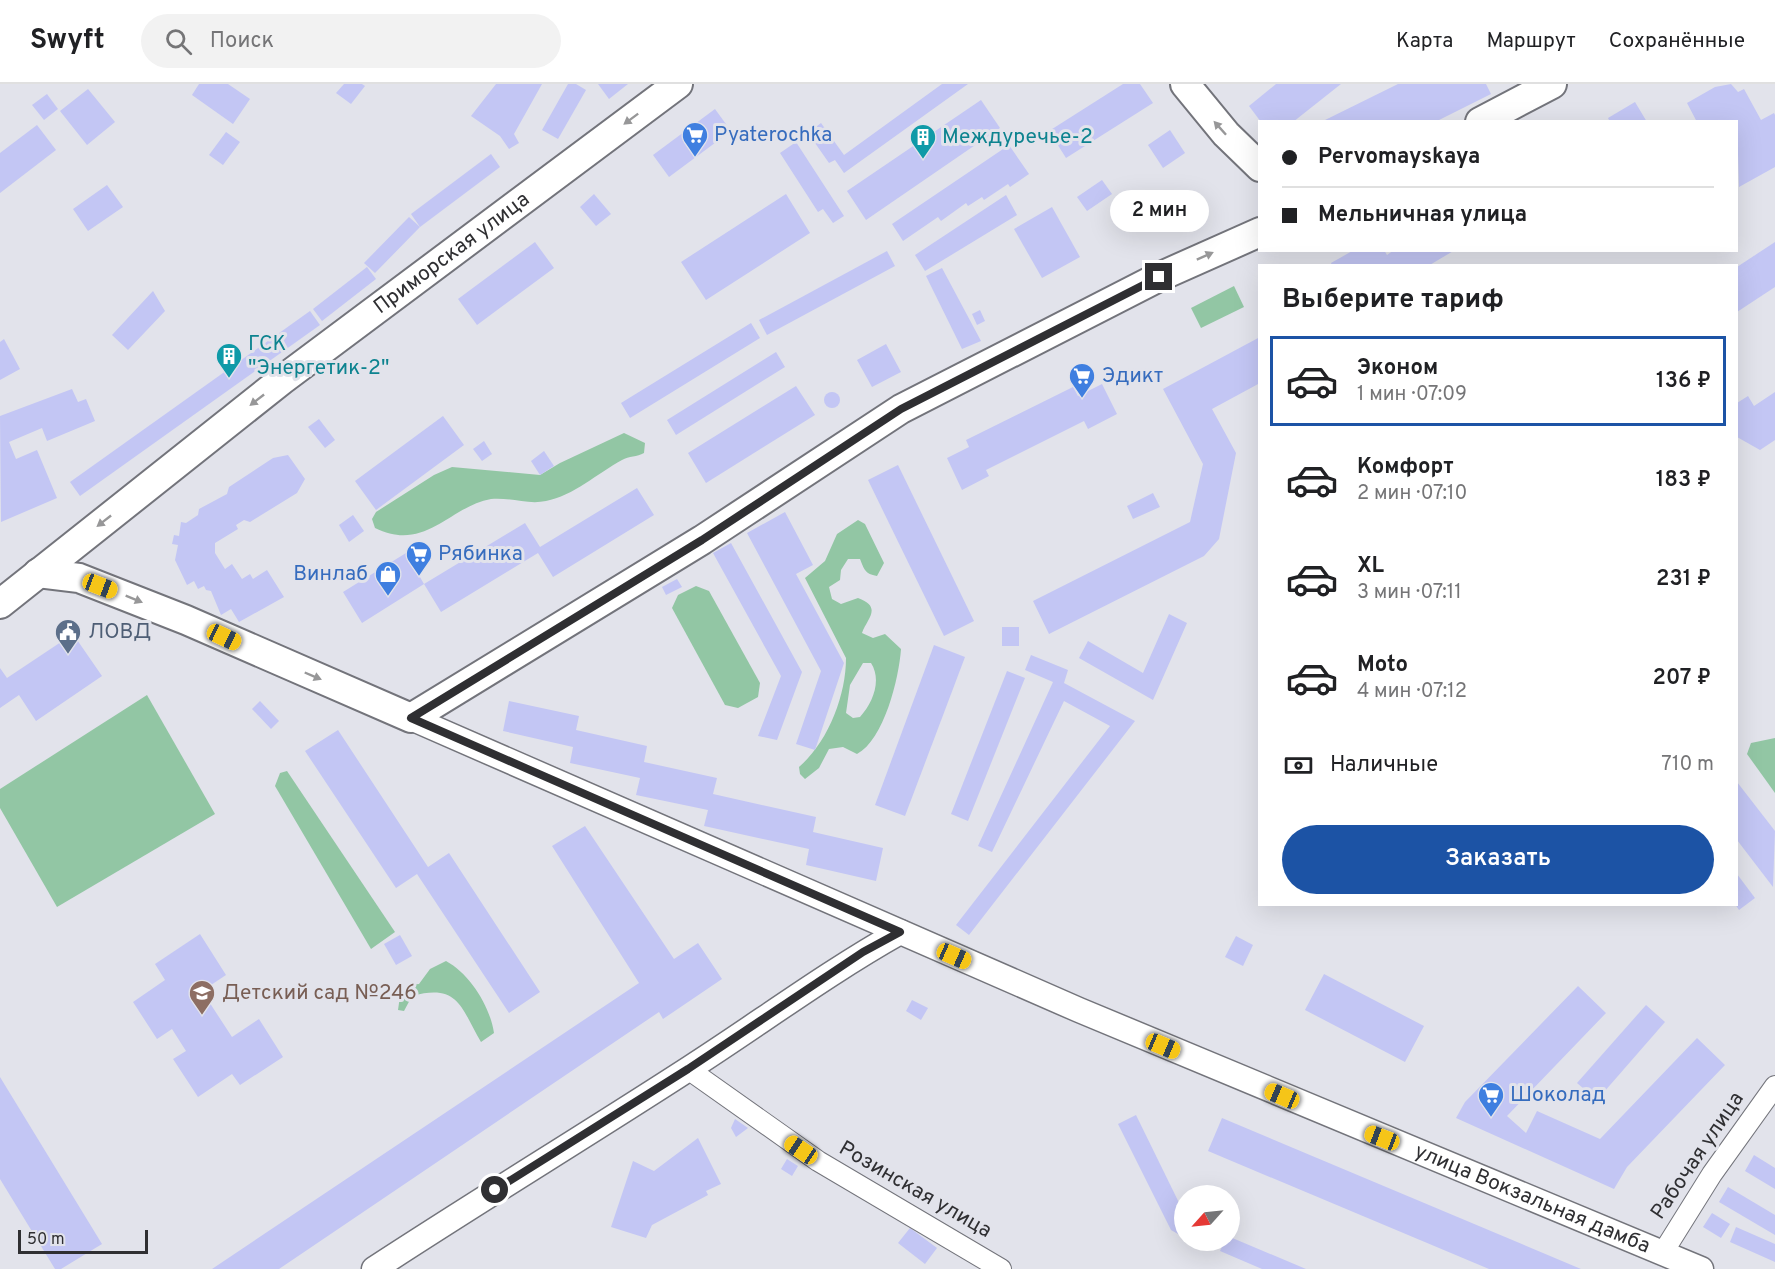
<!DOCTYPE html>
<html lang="ru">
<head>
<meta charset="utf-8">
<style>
	:root { --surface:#fff; --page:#f2f2f2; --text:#202124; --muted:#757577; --line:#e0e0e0; --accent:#1c53a5 }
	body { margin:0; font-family:Overpass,sans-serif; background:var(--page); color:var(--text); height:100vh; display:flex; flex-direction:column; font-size:22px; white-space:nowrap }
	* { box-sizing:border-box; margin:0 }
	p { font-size:20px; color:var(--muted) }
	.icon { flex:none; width:33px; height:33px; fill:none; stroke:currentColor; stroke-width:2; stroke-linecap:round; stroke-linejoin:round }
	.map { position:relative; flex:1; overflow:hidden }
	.details { position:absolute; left:1258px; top:180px; width:480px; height:642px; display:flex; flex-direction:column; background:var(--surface); border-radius:0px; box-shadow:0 6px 24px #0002 }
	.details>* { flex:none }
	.banner { position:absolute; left:1258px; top:36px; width:480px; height:132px; border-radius:0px; box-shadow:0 6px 24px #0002; display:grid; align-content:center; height:132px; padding:0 24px; background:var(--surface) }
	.needle { width:39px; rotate:243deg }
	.fabs { position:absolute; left:1174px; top:1101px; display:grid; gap:12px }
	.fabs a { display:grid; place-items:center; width:66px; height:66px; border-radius:50%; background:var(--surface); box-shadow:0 6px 24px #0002; font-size:30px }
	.scale { position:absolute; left:18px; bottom:15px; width:130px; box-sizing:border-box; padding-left:6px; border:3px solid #2f2f32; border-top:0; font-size:16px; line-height:21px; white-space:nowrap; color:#2f2f32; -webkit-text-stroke:4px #e2e3eb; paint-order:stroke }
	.end { position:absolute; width:27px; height:27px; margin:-14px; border:8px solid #2f2f32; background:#fff; box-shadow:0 0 0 3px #fff }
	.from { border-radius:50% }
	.bubble { position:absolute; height:42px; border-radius:21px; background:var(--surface); box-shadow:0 6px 24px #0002; font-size:20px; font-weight:600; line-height:42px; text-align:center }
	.car { position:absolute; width:18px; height:36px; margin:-18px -9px; border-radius:8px; box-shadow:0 0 4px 2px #0007; background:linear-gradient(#f5c518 24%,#345 0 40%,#f5c518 0 76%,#345 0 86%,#f5c518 0) }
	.banner b { display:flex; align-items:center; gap:21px; height:57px; font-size:22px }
	.banner b+b { border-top:2px solid var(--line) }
	.banner i { width:15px; height:15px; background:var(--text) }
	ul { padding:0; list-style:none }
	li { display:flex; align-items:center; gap:18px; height:90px; margin:0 12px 9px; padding:0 12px; border:3px solid transparent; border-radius:0px }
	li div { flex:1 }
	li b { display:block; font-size:22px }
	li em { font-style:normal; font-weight:600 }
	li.active { border-color:var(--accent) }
	li>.icon { width:54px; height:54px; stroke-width:1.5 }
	h2 { padding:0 24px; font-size:27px; line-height:72px }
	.pay { display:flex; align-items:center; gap:15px; height:66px; padding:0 24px; font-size:22px }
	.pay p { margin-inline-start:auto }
	.primary-button { display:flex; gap:12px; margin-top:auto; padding:12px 24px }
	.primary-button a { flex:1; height:69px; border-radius:36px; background:var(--accent); color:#fff; font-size:24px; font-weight:600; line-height:69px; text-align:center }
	header { display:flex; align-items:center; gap:36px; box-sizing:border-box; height:84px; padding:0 30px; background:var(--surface); border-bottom:2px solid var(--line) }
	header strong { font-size:28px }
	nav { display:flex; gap:33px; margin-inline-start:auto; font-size:21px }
	.search { width:420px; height:54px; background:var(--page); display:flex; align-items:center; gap:15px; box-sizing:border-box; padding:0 21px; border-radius:33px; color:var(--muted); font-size:22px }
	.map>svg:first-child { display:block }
	.green { fill:#92c6a4; fill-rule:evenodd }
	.building { fill:#c3c6f4 }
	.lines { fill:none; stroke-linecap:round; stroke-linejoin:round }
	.minor-casing { stroke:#73747b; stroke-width:22 }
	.tertiary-casing { stroke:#73747b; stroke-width:27 }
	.secondary-casing { stroke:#73747b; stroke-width:32 }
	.minor { stroke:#fff; stroke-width:20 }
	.tertiary { stroke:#fff; stroke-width:24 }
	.secondary { stroke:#fff; stroke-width:28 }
	.oneway { fill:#979798 }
	.route { stroke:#2f2f32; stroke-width:8 }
	.labels { text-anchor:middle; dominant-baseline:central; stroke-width:6; stroke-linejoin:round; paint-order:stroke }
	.shop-label { font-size:21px; fill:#366cbe; stroke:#e2e3eb; text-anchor:start }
	.culture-label { font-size:21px; fill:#0d838f; stroke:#e2e3eb; text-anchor:start }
	.street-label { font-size:21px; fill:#2f2f32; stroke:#e2e3eb }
	.service-label { font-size:21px; fill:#4e5e75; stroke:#e2e3eb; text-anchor:start }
	.education-label { font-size:21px; fill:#785e54; stroke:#e2e3eb; text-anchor:start }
</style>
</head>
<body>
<header>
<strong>Swyft</strong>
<div class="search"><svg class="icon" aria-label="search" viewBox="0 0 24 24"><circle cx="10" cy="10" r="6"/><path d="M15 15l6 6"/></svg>Поиск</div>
<nav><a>Карта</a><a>Маршрут</a><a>Сохранённые</a></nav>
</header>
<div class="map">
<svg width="1775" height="1185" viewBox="0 0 1775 1185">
	<rect width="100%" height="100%" fill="#e2e3eb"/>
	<g class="green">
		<path d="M1234 202 1244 223 1201 244 1191 224Z"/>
		<path d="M624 349 645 359 644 369C637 373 629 372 622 376 598 389 573 412 546 417 528 421 509 413 491 415 450 422 425 469 375 444L372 435 376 428 434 391 452 383 540 391 560 379Z"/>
		<path d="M858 436 865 440 884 479 877 492C865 490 864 485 860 475H848L841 486 840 496 829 503 832 515 841 520 858 514C883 523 867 535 862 549L873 554 885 550 901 565C899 594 884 656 857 670L843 663 829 665 819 684 805 695 800 690 799 683C828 658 846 612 846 574L805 494 825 477 837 450ZM863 579H871C882 596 873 619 860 633L853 634 846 629 850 601Z"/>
		<path d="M696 502 709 507 760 599 758 613 738 624 725 621 672 524 678 511Z"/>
		<path d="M147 611 215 730 57 823 0 724V705Z"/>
		<path d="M1775 654V709L1747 670 1751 659Z"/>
		<path d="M287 687 395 848 371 865 275 702 280 689Z"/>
		<path d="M446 877C470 890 490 922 494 949L481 958C461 924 459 899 412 912L404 927 398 926 400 912 407 901 419 900 430 885Z"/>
	</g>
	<g class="building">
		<path d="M199 0H228L250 15 233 40 192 11Z"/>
		<path d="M344 0H362L365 2 351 20 336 9Z"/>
		<path d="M496 0H542L514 50 519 59 509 65 500 52 471 32Z"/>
		<path d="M568 0H576L586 6 558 55 542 46Z"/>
		<path d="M598 0H628L609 15Z"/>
		<path d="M942 0H968L844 89 835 76 829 79 808 49 821 39 844 71Z"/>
		<path d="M1123 0H1140L1153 19 1066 74 1049 47Z"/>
		<path d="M1276 0H1341L1293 38H1261L1249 22Z"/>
		<path d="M1398 0H1486L1491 10 1435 38H1321Z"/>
		<path d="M1731 0 1738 8 1744 5 1761 36 1774 29 1775 31V83L1739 103 1737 38H1697L1687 19 1715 3Z"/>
		<path d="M88 5 115 38 87 61 60 27Z"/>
		<path d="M47 10 58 25 44 36 32 21Z"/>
		<path d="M981 16 1000 44 866 136 847 107Z"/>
		<path d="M1635 18 1647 38H1610L1608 34Z"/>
		<path d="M715 25 731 47 669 93 653 71Z"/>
		<path d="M37 41 56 66 0 109V69Z"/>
		<path d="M1170 46 1185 69 1163 84 1148 61Z"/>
		<path d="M226 48 240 58 223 81 209 71Z"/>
		<path d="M796 58 844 132 833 139 823 125 818 128 780 69Z"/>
		<path d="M1009 61 1029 90 1010 103 1008 100 984 116 982 113 968 122 966 119 941 137 938 133 903 157 892 140Z"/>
		<path d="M491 70 500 83 420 143 411 130Z"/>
		<path d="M1102 96 1112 110 1087 127 1077 113Z"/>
		<path d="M107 101 123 123 88 147 73 125Z"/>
		<path d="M594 110 611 130 596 142 580 123Z"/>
		<path d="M786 110 810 149 706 216 681 178Z"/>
		<path d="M1006 111 1017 131 925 187 915 171Z"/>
		<path d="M1052 123 1080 173 1042 194 1014 145Z"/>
		<path d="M409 133 420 143 375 189 364 179Z"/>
		<path d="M535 158 554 184 477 241 458 215Z"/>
		<path d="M1775 158V203L1737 228V183Z"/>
		<path d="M1354 166H1384L1387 171 1394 166H1455L1428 182H1332L1331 179Z"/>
		<path d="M887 167 895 182 767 251 759 236Z"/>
		<path d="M367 183 376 195 322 237 313 225Z"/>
		<path d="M942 184 981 257 962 265 926 192Z"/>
		<path d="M153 207 165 227 128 266 112 251Z"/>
		<path d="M980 226 985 237 977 241 972 230Z"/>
		<path d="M310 227 320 241 80 412 70 398Z"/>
		<path d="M751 239 760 254 630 334 621 319Z"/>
		<path d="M1260 253V299L1212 325 1236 369 1219 455 1204 472 1049 550 1033 517 1190 438 1203 380 1163 305Z"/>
		<path d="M4 255 20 285 0 296V258Z"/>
		<path d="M886 260 901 288 872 303 857 276Z"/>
		<path d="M776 268 785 283 676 351 667 336Z"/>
		<path d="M1102 300 1117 330 1088 345 1084 337 986 386 989 392 962 406 947 374 969 363 966 356 1073 303 1078 312Z"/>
		<path d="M796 302 815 331 706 399 688 369Z"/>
		<path d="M72 305 78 318 86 315 95 337 47 357 42 344 9 358 16 375 37 366 57 414 1 438 0 332Z"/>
		<circle cx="832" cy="316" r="8"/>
		<path d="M1775 308V356L1760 366 1737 353V319L1748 312 1754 322Z"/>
		<path d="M443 332 464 361 376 426 355 397Z"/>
		<path d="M319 335 335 356 325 364 308 343Z"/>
		<path d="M484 357 492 370 482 377 473 365Z"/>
		<path d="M544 367 554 382 540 391 531 377Z"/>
		<path d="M288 371 305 395 297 409 250 438 244 436 236 441 238 445 215 459V469L225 485 232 480 242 495 250 490 253 495 267 486 284 513 239 538 231 525 221 531 211 507 206 506 204 502 198 505 194 497 187 501 175 476 178 461 172 460 174 451 179 452 181 438 186 439 198 431 199 425 227 410 229 403 273 374Z"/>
		<path d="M898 381 974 537 944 552 868 396Z"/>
		<path d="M637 404 654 431 553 493 538 469 441 528 424 500 362 539 343 508 406 469 424 500 525 439 540 463Z"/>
		<path d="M1153 409 1160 423 1133 435 1127 422Z"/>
		<path d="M785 428 813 481 796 490 844 579 815 666 796 660 821 587 747 449Z"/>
		<path d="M353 431 364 447 349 458 339 441Z"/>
		<path d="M731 459 802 588 777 656 758 652 781 592 713 469Z"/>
		<path d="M677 495 682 503 666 511 662 503Z"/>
		<path d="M1169 530 1187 539 1153 616 1079 574 1088 557 1143 589Z"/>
		<rect x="1002" y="543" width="17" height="19"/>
		<path d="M73 550 102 592 36 637 19 611 0 624V584L7 594Z"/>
		<path d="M934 561 965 573 905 732 875 721Z"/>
		<path d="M1031 571 1068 586 1064 599 1135 637 969 851 956 841 1110 642 1064 617 992 768 978 762 1053 598 1025 586Z"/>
		<path d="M1007 587 1025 594 968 737 951 730Z"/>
		<path d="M260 617 279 637 271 645 252 625Z"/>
		<path d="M509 617 579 632 576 646 647 662 644 678 717 694 713 710 816 733 813 748 883 764 876 797 806 781 809 765 704 742 708 726 636 711 640 694 570 679 573 663 503 647Z"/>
		<path d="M338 646 428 783 449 769 540 908 509 929 417 790 396 804 305 667Z"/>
		<path d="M1737 698 1775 747 1773 803 1737 756Z"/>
		<path d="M585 742 674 875 698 859 722 895 663 935 659 928 279 1185H212L639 899 552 762Z"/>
		<path d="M1737 790 1755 814 1739 826 1735 820Z"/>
		<path d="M200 850 226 891 202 907 232 953 259 935 283 973 240 1001 232 990 198 1013 173 975 186 967 172 945 157 955 133 918 165 896 155 880Z"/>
		<path d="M400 851 412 872 396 881 384 860Z"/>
		<path d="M1236 852 1253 861 1243 882 1225 873Z"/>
		<path d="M1324 890 1424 942 1405 978 1305 926Z"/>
		<path d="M1578 902 1606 929 1507 1032 1526 1049 1537 1027 1600 1055 1697 954 1725 981 1627 1083 1614 1105 1456 1034 1465 1018Z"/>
		<path d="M912 916 928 924 921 936 906 927Z"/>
		<path d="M1646 921 1665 938 1597 1016 1577 999Z"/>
		<path d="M0 993 102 1160 61 1185H55L0 1095Z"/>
		<path d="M1136 1031 1185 1131V1154L1171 1146 1118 1040Z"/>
		<path d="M1222 1034 1581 1185H1489L1208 1067Z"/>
		<path d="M735 1035 748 1044 736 1053 731 1044Z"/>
		<path d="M698 1054 721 1100 706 1107 708 1111 652 1141 646 1154 611 1143 633 1077 654 1087Z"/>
		<path d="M1754 1071 1775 1084V1105L1745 1087Z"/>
		<path d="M787 1075 798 1082 792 1092 781 1085Z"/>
		<path d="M1728 1103 1775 1131V1151L1719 1118Z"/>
		<path d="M1712 1129 1730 1140 1721 1154 1703 1143Z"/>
		<path d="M1736 1143 1775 1160V1178L1730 1158Z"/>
		<path d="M910 1144 937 1164 925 1180 898 1159Z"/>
		<path d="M1230 1153 1306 1185H1262L1220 1167 1225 1156H1230Z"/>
	</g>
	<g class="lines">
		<g class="minor-casing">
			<g id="minor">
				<path d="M688 985 818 1077 1001 1185"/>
				<path d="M1662 1170 1712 1090 1775 1002"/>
			</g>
		</g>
		<g class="tertiary-casing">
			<g id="tertiary">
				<path id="s1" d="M411 634 1079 926 1701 1185"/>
				<path d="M374 1185C478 1117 585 1052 690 984 760 939 827 889 900 848"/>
			</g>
		</g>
		<g class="secondary-casing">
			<g id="secondary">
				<path d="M1185 0 1226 50 1260 83"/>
				<path d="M1480 38 1552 0"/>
				<path d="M38 489 79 494 186 536 411 634 702 456 901 325 1159 193 1260 148"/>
				<path id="s2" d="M0 520 282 296 678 0"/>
			</g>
		</g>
		<use href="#minor" class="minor"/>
		<use href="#tertiary" class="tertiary"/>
		<use href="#secondary" class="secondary"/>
	</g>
	<defs><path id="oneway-solid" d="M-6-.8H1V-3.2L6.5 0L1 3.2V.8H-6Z" transform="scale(1.5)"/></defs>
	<g class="oneway">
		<use href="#oneway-solid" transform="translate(631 35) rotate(143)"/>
		<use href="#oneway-solid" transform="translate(1220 44) rotate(-132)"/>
		<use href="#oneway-solid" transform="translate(1205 172) rotate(-24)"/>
		<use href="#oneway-solid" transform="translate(257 316) rotate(142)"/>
		<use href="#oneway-solid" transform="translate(104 437) rotate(142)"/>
		<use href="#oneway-solid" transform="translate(134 515) rotate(22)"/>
		<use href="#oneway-solid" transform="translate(313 592) rotate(23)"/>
	</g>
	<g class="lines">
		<path class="route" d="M495 1106 688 985 863 868 900 848 411 634 702 456 901 325 1159 193"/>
	</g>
	<defs>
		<g id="supermarket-pin" transform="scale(1.35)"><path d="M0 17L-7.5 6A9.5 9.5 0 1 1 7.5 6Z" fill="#3f7fe0" stroke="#e2e3eb"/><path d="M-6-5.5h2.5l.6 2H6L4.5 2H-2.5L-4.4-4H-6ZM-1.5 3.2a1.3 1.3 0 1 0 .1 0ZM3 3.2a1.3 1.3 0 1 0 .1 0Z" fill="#fff"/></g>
		<g id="building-pin" transform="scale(1.35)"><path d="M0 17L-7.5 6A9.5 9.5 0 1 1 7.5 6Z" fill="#0f9aa8" stroke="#e2e3eb"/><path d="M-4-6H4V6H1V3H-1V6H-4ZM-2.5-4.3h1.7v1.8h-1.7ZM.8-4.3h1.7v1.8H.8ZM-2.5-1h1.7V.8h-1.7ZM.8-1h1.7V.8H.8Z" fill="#fff"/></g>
		<g id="shop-pin" transform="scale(1.35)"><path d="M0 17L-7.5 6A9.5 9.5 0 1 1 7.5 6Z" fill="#3f7fe0" stroke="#e2e3eb"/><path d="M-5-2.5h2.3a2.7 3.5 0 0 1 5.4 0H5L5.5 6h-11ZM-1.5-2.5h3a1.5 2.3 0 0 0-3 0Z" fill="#fff"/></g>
		<g id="civic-pin" transform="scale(1.35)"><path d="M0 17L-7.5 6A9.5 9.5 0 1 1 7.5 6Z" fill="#5c6f8a" stroke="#e2e3eb"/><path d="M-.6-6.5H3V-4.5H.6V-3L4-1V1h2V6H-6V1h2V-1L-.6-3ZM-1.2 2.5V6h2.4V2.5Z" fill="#fff"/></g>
		<g id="school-pin" transform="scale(1.35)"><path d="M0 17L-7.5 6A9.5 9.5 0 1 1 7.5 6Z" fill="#8d6e63" stroke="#e2e3eb"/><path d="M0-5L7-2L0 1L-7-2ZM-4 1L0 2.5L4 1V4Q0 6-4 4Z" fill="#fff"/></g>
	</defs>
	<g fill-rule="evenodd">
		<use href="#supermarket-pin" x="695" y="51"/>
		<use href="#building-pin" x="923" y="53"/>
		<use href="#building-pin" x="229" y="272"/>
		<use href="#supermarket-pin" x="1082" y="292"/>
		<use href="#supermarket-pin" x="419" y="470"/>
		<use href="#shop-pin" x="388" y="490"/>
		<use href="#civic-pin" x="68" y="548"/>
		<use href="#school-pin" x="202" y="909"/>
		<use href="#supermarket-pin" x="1491" y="1011"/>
	</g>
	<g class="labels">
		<g class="shop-label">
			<text x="714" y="51">Pyaterochka</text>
			<text x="1102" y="292">Эдикт</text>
			<text x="438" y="470">Рябинка</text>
			<text x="368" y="490" text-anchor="end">Винлаб</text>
			<text x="1510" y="1011">Шоколад</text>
		</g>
		<g class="culture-label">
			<text x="942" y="53">Междуречье-2</text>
			<text x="248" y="260">ГСК<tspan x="248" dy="24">"Энергетик-2"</tspan></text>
		</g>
		<g class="street-label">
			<text stroke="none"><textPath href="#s2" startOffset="572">Приморская улица</textPath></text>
			<text transform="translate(1698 1072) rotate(-56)">Рабочая улица</text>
			<text transform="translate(915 1106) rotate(30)">Розинская улица</text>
			<text stroke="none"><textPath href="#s1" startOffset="1220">улица Вокзальная дамба</textPath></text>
		</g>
		<g class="service-label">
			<text x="88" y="548">ЛОВД</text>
		</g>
		<g class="education-label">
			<text x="222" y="909">Детский сад №246</text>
		</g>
	</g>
</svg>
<div class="fabs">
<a><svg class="needle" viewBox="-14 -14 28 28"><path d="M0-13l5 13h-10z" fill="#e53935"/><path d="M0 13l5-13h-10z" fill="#757577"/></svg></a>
</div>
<div class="scale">50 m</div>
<i class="end from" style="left:495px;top:1106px"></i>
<i class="end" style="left:1159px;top:193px"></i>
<div class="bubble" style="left:1110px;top:106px;width:99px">2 мин</div>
<i class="car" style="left:100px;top:502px;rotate:111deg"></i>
<i class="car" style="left:224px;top:553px;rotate:115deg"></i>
<i class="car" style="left:954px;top:872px;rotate:114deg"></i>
<i class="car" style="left:1163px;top:962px;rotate:113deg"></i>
<i class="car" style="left:1282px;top:1012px;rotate:293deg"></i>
<i class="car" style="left:1382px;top:1054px;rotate:291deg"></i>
<i class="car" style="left:801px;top:1066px;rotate:304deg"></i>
<div class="banner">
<b><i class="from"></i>Pervomayskaya</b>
<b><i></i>Мельничная улица</b>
</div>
<section class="details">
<h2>Выберите тариф</h2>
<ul>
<li class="active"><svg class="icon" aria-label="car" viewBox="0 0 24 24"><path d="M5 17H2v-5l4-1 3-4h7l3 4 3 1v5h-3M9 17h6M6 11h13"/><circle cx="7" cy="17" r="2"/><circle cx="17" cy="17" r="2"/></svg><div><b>Эконом</b><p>1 мин · 07:09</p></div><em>136 ₽</em></li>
<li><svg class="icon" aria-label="car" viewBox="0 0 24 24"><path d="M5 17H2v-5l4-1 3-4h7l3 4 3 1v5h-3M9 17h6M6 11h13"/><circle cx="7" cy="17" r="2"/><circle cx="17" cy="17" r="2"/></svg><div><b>Комфорт</b><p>2 мин · 07:10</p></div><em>183 ₽</em></li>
<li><svg class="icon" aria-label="car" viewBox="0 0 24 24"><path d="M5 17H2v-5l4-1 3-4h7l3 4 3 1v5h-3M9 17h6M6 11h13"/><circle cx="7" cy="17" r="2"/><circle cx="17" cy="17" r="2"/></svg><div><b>XL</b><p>3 мин · 07:11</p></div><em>231 ₽</em></li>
<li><svg class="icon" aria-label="car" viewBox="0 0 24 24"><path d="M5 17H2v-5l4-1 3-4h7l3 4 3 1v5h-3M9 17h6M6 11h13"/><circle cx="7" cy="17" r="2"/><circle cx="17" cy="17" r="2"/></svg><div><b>Moto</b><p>4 мин · 07:12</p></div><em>207 ₽</em></li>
</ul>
<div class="pay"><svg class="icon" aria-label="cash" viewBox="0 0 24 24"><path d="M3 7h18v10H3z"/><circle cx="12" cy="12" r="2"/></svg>Наличные<p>710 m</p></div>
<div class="primary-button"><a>Заказать</a></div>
</section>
</div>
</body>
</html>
